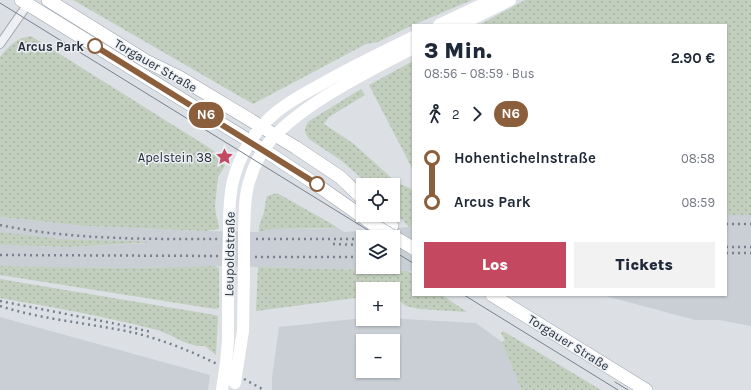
<!DOCTYPE html>
<html lang="de">
<meta charset="utf-8">
<style>
body{margin:0;font-family:Karla,sans-serif;background:#f2f2f3;color:#1f2937;height:100vh;display:flex;flex-direction:column;font-size:15px;white-space:nowrap}
*{box-sizing:border-box;margin:0}
p{font-size:13px;color:#747a83}
.icon{flex:none;width:22px;height:22px;fill:none;stroke:currentColor;stroke-width:2;stroke-linecap:round;stroke-linejoin:round}
.map{position:relative;flex:1;overflow:hidden}
.side{position:absolute;left:412px;top:24px;width:315px;height:272px;display:flex;flex-direction:column;background:#fff;border-radius:0px;box-shadow:0 1px 3px #0004}
.side>*{flex:none}
.badge{padding:0 8px;border-radius:13px;font-size:14px;line-height:26px}
.controls{position:absolute;left:356px;top:178px;display:grid;gap:8px}
.controls a{display:grid;place-items:center;width:44px;height:44px;border-radius:0px;background:#fff;box-shadow:0 1px 3px #0004;font-size:20px}
.map>.badge{position:absolute;translate:-50% -50%;box-shadow:0 0 0 2px #fff}
.legs{display:flex;align-items:center;gap:6px;height:44px;padding:0 12px;font-size:13px}
.legs p{margin-inline-start:auto}
.headline{display:flex;align-items:center;justify-content:space-between;height:68px;padding:0 12px}
h1{font-size:22px;font-weight:800;line-height:30px}
.primary-button{display:flex;gap:8px;margin-top:auto;padding:8px 12px}
.primary-button a{flex:1;height:46px;border-radius:0px;background:#c34860;color:#fff;font-size:16px;font-weight:800;line-height:46px;text-align:center}
.primary-button a+a{background:#f2f2f3;color:#1f2937}
ul{padding:0 12px;list-style:none}
li{display:flex;align-items:center;gap:14px;height:44px;font-size:15px}
li i{display:grid;place-items:center;width:6px;height:100%;margin:0 5px;background:currentColor}
li i::after{content:'';width:10px;height:10px;margin:-5px;border:3px solid;border-radius:50%;background:#fff}
li p{margin-inline-start:auto}
li:first-child i{background:linear-gradient(#0000 50%,currentColor 0)}
li:last-child i{background:linear-gradient(currentColor 50%,#0000 0)}
.map>svg:first-child{display:block}
.built{fill:#cacfd6;fill-rule:evenodd}
.grass{fill:url(#grass-dots)}
.lines{fill:none;stroke-linecap:round;stroke-linejoin:round}
.minor-casing{stroke:#a2a7ae;stroke-width:10}
.primary-casing{stroke:#9ca5b0;stroke-width:14}
.minor{stroke:#eef0f4;stroke-width:8}
.secondary{stroke:#fff;stroke-width:12}
.primary{stroke:#fff;stroke-width:13}
.tram{stroke:#77808d;stroke-width:1}
.rail{stroke:#77808d;stroke-width:2.5;stroke-dasharray:2 4;stroke-linecap:butt}
.primary-bridge-casing{stroke:#9ca5b0;stroke-width:14;stroke-linecap:butt}
.secondary-bridge{stroke:#fff;stroke-width:12}
.primary-bridge{stroke:#fff;stroke-width:13}
.line-1-casing{stroke:#fff;stroke-width:9}
.line-1{stroke:#8b5e3c;stroke-width:6}
.stop-1-dot{fill:#fff;stroke:#8b5e3c;stroke-width:2}
.labels{text-anchor:middle;stroke-width:3;stroke-linejoin:round;paint-order:stroke}
.stop-label{font-size:13px;font-weight:bold;fill:#272f3a;stroke:#ebeff3;text-anchor:end}
.street-label{font-size:13px;fill:#272f3a;stroke:#ebeff3}
.poi-label{font-size:13px;fill:#272f3a;stroke:#ebeff3;text-anchor:end}
</style>
<div class="map">
<svg width="751" height="390" viewBox="0 0 751 390">
<defs>
<pattern id="grass-dots" width="8" height="8" patternUnits="userSpaceOnUse"><rect width="8" height="8" fill="#c2cebe"/><path d="M2 2h.1M6 6h.1" fill="none" stroke="#a7b1a4" stroke-width="1.8" stroke-linecap="round"/></pattern>
</defs>
<rect width="100%" height="100%" fill="#dce0e5"/>
<g class="built">
<path d="M726,209H751V326L719,320H695L602,295H726Z"/>
<path d="M0,217L85,226L206,231L259,232L273,229H314L338,228L344,232L409,227L413,220V271L215,266L131,268L0,266V245L70,247L149,243L61,239L2,233L0,232ZM363,237H393V267H363Z"/>
<path d="M393,316L404,319L476,323L502,342L521,390H272V377L279,327L363,318L393,319ZM363,341H393V371H363Z"/>
<path d="M0,317L210,375L208,390H0Z"/>
</g>
<g class="grass">
<path d="M73,0H472L413,25L378,42L366,44L253,104Z"/>
<path d="M525,0H751V215H726V25H479Z"/>
<path d="M31,36L208,147C215,152 223,156 225,166L218,177L215,206L216,215L218,221L219,229L206,231L85,226L0,217V57C10,45 15,39 31,36Z"/>
<path d="M413,61V170L369,85Z"/>
<path d="M361,89L365,95L329,117L324,124L354,144L397,183L410,188L413,192V220L409,227L393,210V185H369L342,161L309,139C304,133 304,127 309,121Z"/>
<path d="M277,193L330,223L338,228L273,229L259,232C258,224 262,220 264,212C265,206 265,202 267,196Z"/>
<path d="M0,232L61,239L157,242L70,247L0,245Z"/>
<path d="M0,266L131,268L215,266L219,268V308L215,309L0,275Z"/>
<path d="M258,267L408,271L413,274V295H442L467,312L419,309L406,306L393,295V289H363V297L256,311Z"/>
<path d="M0,279L215,315L218,316L216,355L205,346C184,347 172,333 153,329C103,316 51,307 0,298Z"/>
<path d="M503,331L601,390H521L502,342L505,340L501,333Z"/>
</g>
<g class="lines">
<defs>
<path id="minor" d="M0,44L30,1"/>
<g id="primary">
<path d="M21,0L264,150L317,185L377,227"/>
<path d="M48,0L146,61L179,77L295,147L340,177L363,199"/>
<path d="M381,215L392,226"/>
<path d="M492,295L646,390"/>
</g>
</defs>
<use href="#minor" class="minor-casing"/>
<use href="#primary" class="primary-casing"/>
<use href="#minor" class="minor"/>
<g class="secondary">
<path d="M439,25L492,0"/>
<path d="M460,25L510,0"/>
<path d="M229,230C229,214 229,197 233,181C239,156 254,131 274,114C287,103 303,94 318,86C349,68 381,53 413,37"/>
<path d="M244,230C245,213 244,195 250,179C254,165 261,152 270,141C303,103 368,72 413,48"/>
<path d="M226,363L228,341V268"/>
<path d="M237,369L243,331L244,268"/>
<path d="M222,390L224,377"/>
</g>
<use href="#primary" class="primary"/>
<g class="tram">
<path d="M0,3L379,237"/>
<path d="M393,251L413,263"/>
<path d="M464,295L618,390"/>
<path d="M615,382L628,390"/>
</g>
<g class="rail">
<path d="M726,224H751"/>
<path d="M0,225C72,240 147,239 220,239"/>
<path d="M256,239H361"/>
<path d="M333,244L363,245"/>
<path d="M726,247H751"/>
<path d="M726,253H751"/>
<path d="M0,255L220,256"/>
<path d="M255,257H363"/>
<path d="M0,301L117,324L151,332"/>
<path d="M0,306C43,320 90,323 135,333C163,340 191,351 217,364"/>
<path d="M244,379L264,390"/>
</g>
<defs>
<path id="primary-bridge" d="M377,227L413,248"/>
</defs>
<use href="#primary-bridge" class="primary-bridge-casing"/>
<g class="secondary-bridge">
<path d="M228,268L229,230"/>
<path d="M244,268V230"/>
<path d="M224,377L226,363"/>
<path d="M235,383L237,369"/>
</g>
<use href="#primary-bridge" class="primary-bridge"/>
</g>
<g class="lines">
<defs>
<path id="line-1" d="M95,46L317,184"/>
</defs>
<use href="#line-1" class="line-1-casing"/>
<use href="#line-1" class="line-1"/>
</g>
<defs>
<symbol id="sight-bare" viewBox="-9 -9 18 18"><path d="M0-6L1.8-2.2L6-1.7L2.9 1.2L3.7 5.4L0 3.3L-3.7 5.4L-2.9 1.2L-6-1.7L-1.8-2.2Z" fill="#c34860" stroke="#ebeff3" stroke-width="2.5" paint-order="stroke"/></symbol>
</defs>
<g fill-rule="evenodd">
<use href="#sight-bare" x="212" y="144" width="25" height="25"/>
</g>
<g class="stop-1-dot">
<circle cx="95" cy="46" r="7"/>
<circle cx="317" cy="184" r="7"/>
</g>
<g class="labels">
<g class="stop-label">
<text x="84" y="51">Arcus Park</text>
</g>
<g class="street-label">
<text transform="translate(156 65) rotate(30)" y="5">Torgauer Straße</text>
<text transform="translate(229 254) rotate(-89)" y="5">Leupoldstraße</text>
<text transform="translate(569 342) rotate(32)" y="5">Torgauer Straße</text>
</g>
<g class="poi-label">
<text x="212" y="162">Apelstein 38</text>
</g>
</g>
</svg>
<div class="controls">
<a><svg class="icon" aria-label="locate" viewBox="0 0 24 24"><circle cx="12" cy="12" r="6"/><path d="M12 2v4M12 18v4M2 12h4M18 12h4"/></svg></a>
<a><svg class="icon" aria-label="layers" viewBox="0 0 24 24"><path d="M12 4l9 5-9 5-9-5zM3 14l9 5 9-5"/></svg></a>
<a>+</a>
<a>−</a>
</div>
<b class="badge" style="left:206px;top:115px;background:#8b5e3c;color:#fff">N6</b>
<section class="side">
<div class="headline"><div><h1>3 Min.</h1><p>08:56 – 08:59 · Bus</p></div><b>2.90 €</b></div>
<div class="legs"><svg class="icon" aria-label="walk" viewBox="0 0 24 24"><circle cx="13" cy="4" r="2"/><path d="M13 8l-2 6 4 7M11 14l-3 7M7 12l3-4h3l4 4"/></svg>2<svg class="icon" aria-label="forward" viewBox="0 0 24 24"><path d="M9 5l7 7-7 7"/></svg><b class="badge" style="background:#8b5e3c;color:#fff">N6</b></div>
<ul>
<li><i style="color:#8b5e3c"></i><b>Hohentichelnstraße</b><p>08:58</p></li>
<li><i style="color:#8b5e3c"></i><b>Arcus Park</b><p>08:59</p></li>
</ul>
<div class="primary-button"><a>Los</a><a>Tickets</a></div>
</section>
</div>
